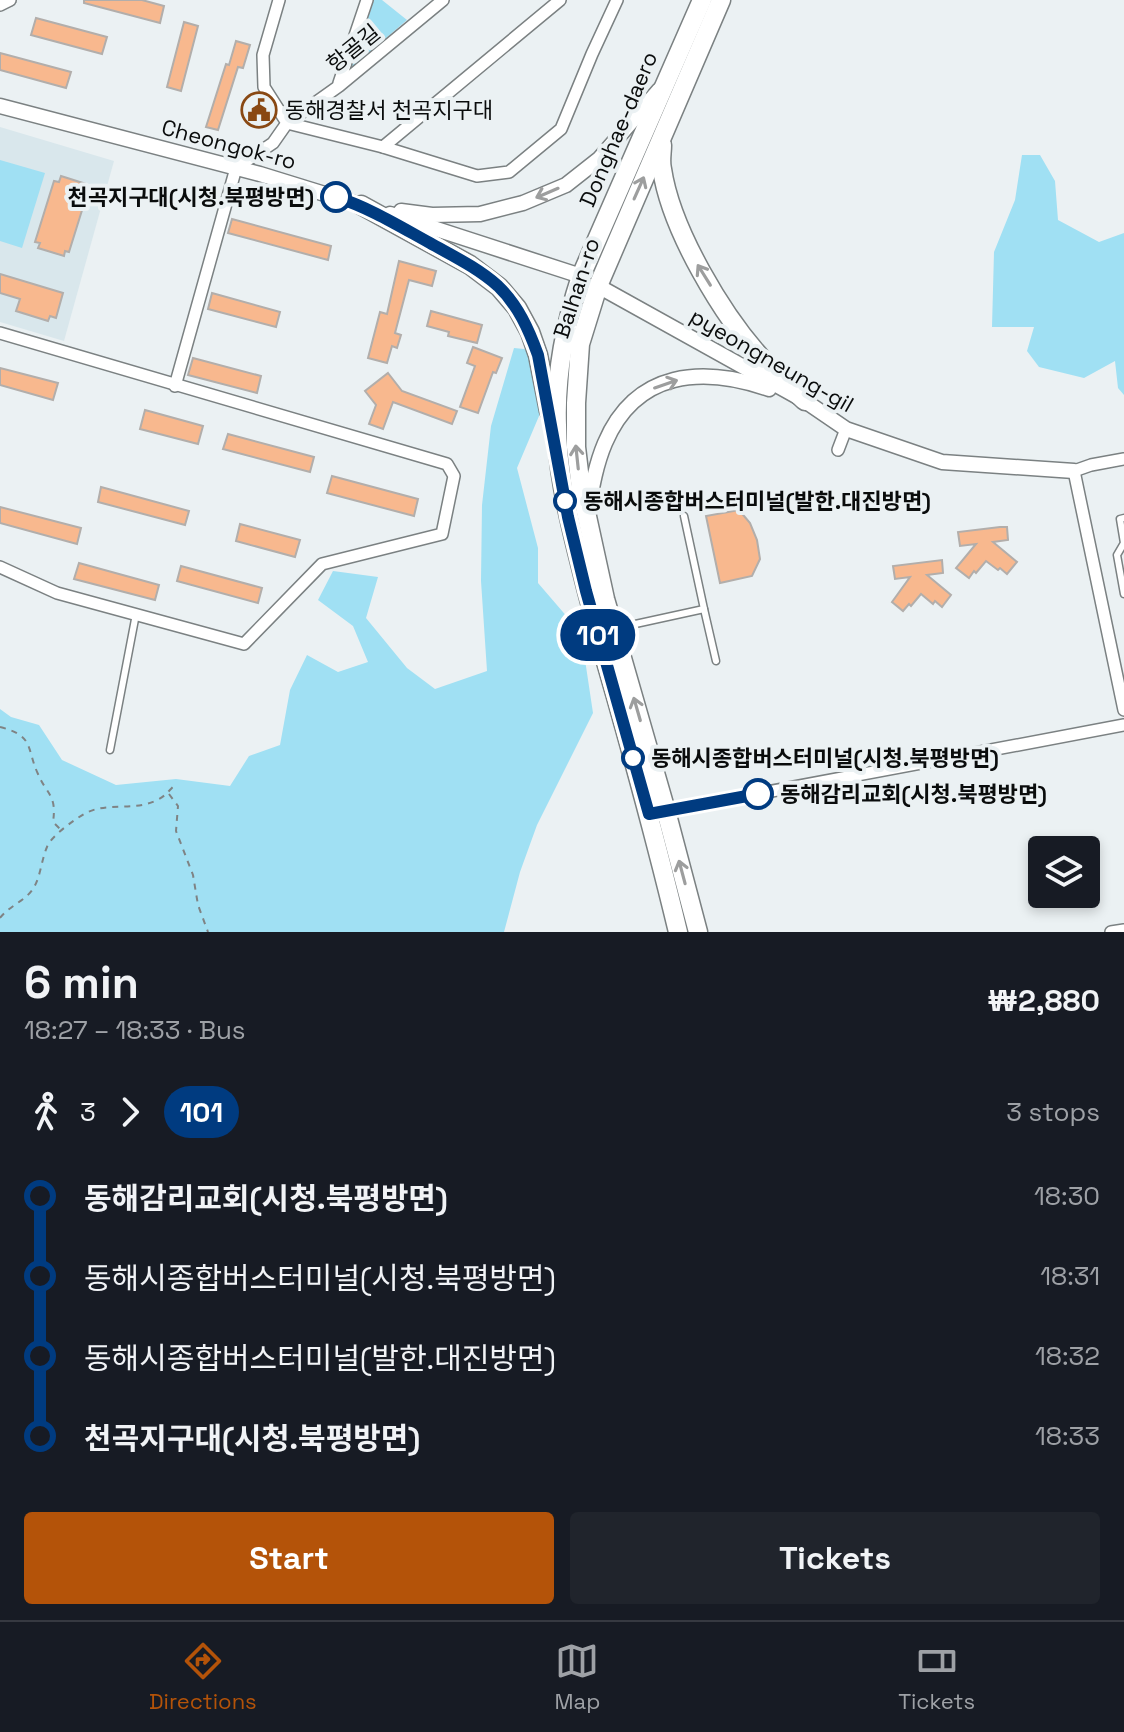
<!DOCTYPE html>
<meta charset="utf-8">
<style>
body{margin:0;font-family:"Space Grotesk","Noto Sans KR",sans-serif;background:#20242c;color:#f1f3f6;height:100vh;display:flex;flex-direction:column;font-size:30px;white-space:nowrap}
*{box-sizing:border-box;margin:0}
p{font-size:26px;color:#9ea1a6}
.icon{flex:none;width:44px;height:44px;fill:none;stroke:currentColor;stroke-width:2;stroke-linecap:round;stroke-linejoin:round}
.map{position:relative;height:932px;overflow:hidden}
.details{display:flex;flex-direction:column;background:#171b24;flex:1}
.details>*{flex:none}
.badge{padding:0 16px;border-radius:26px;font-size:28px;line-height:52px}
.fabs{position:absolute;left:1028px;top:836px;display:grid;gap:16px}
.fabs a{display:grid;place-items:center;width:72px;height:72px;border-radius:8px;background:#171b24;box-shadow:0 4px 12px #0003;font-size:40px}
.map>.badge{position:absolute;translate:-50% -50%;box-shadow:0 0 0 4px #fff}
.legs{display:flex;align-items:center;gap:12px;height:88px;padding:0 24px;font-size:26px}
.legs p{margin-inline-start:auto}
.headline{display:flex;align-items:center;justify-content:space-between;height:136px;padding:0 24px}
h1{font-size:44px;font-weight:600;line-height:60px}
.primary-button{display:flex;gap:16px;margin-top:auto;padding:16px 24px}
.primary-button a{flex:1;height:92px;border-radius:8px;background:#b45309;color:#fff;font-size:32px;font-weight:600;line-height:92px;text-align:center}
.primary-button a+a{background:#20242c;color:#f1f3f6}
ul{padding:0 24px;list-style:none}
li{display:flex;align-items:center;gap:28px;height:80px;font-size:30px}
li i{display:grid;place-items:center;width:12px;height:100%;margin:0 10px;background:currentColor}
li i::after{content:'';width:20px;height:20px;margin:-10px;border:6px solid;border-radius:50%;background:#171b24}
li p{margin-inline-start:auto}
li:first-child i{background:linear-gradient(#0000 50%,currentColor 0)}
li:last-child i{background:linear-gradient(currentColor 50%,#0000 0)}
.tab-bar{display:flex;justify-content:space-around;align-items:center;height:112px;border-top:2px solid #363941;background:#171b24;font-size:22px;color:#9ea1a6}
.tab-bar a{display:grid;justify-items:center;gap:4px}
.tab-bar .on{color:#b45309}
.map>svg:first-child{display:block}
.built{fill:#d9e7ec}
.green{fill:#a0e0f3}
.building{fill:#f8b88e;stroke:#b2aeab;stroke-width:2}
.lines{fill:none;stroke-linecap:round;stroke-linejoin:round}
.service-casing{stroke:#7b8182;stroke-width:9}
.minor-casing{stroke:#7b8182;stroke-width:14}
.tertiary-casing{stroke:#7b8182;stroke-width:17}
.primary-casing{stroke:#7b8182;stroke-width:21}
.path{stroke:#7f8384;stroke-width:2;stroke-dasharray:6 6;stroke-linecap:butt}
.service{stroke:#fff;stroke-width:6}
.minor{stroke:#fff;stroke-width:11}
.tertiary{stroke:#fff;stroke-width:14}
.primary{stroke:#fff;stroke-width:18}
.oneway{stroke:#9d9e9e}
.line-1-casing{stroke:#fff;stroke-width:18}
.line-1{stroke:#003b80;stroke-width:12}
.stop-1-dot{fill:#fff;stroke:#003b80;stroke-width:4}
.labels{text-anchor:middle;stroke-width:8;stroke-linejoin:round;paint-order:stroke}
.street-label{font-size:22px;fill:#0a0c0c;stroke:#ebf1f3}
.poi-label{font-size:22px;fill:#0a0c0c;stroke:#ebf1f3;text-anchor:start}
.stop-label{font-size:22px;font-weight:bold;fill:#0a0c0c;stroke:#ebf1f3;text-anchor:start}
</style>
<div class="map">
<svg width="1124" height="932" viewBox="0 0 1124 932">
<rect width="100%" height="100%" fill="#ebf1f3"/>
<path class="built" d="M0,127L114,161L64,341L0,322Z"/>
<g class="green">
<path d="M374,0H382L407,20L351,68Z"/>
<path d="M1022,155H1040L1055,181L1058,220L1099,242L1124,233V395L1118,388L1115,361L1084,378L1039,367L1027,351L1034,327H992L994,252L1015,200Z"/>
<path d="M0,160L45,173L22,248L0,241Z"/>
<path d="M514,348L544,351L542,409L517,468L538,548V583L581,633L593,713L537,825L520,872L504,932H0V709L11,717L39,725L62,760L116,785L176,779L230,786L249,756L280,745L290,690L307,655L338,672L368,662L353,626L318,600L333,571L378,577L366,618L407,668L435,689L487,671L481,581L482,505L491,426Z"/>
</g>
<g class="building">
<path d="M84,0H142L164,6L160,23L84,3Z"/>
<path d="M36,18L107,37L102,54L31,35Z"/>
<path d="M184,22L198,26L181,91L167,87Z"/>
<path d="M236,41L250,45L243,68L238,67L218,130L206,127L226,64L229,65Z"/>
<path d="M0,53L71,72L66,88L0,70Z"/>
<path d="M61,176L86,184L84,190L88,191L69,252L65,251L64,256L38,248L40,243L35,242L54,181L59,182Z"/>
<path d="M232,219L331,246L328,260L228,233Z"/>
<path d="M399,261L436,271L432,286L409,280L395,333L401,335L397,348L392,346L387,363L368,358L380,312L387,314Z"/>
<path d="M0,274L63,293L56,318L50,316L48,321L16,311L20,299L0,293Z"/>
<path d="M212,293L280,312L276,327L208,309Z"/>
<path d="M431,311L482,325L477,343L448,336L449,332L427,326Z"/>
<path d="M473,347L502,358L496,373L493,372L478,413L460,407L475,366L467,363Z"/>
<path d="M193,358L261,376L257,393L188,375Z"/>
<path d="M0,368L58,383L53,400L0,385Z"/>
<path d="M388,373L402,391L457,411L452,424L393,402L383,429L369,424L376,405L365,391Z"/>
<path d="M145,410L203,426L198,444L140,429Z"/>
<path d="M228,434L314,457L310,472L223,449Z"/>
<path d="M332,476L418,499L414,516L327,493Z"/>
<path d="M101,487L189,511L185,525L98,502Z"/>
<path d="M0,507L81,528L77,544L0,523Z"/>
<path d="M739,510L750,523L757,540L760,559L752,576L720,583L706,516Z"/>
<path d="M240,524L300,540L295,557L236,541Z"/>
<path d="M1000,527H1007L1008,540L993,542L1017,562L1007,574L1000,568L998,570L986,561L976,573L974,571L969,578L956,568L976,544L960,546L958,532Z"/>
<path d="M942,560L943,573L927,575L951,595L942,607L935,601L933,604L921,594L911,606L909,604L903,611L892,602L910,577L895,579L893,566Z"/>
<path d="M79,563L159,585L155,600L74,579Z"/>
<path d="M181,566L262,588L258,603L177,581Z"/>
</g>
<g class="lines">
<defs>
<g id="service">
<path d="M1124,518L1120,519L1124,543L1117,555L1124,594"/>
<path d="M704,609L716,661"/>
<path d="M617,628L704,609L684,516"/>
<path d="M110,750L136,614"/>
</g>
<g id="minor">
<path d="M0,5L10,0"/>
<path d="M339,83L367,0"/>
<path d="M287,123L383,147L477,176L509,172L561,129L592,54L617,0"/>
<path d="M287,123L339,86L443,0"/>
<path d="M383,147L560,0"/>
<path d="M0,333L447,464L454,476L442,534L322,564L244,644L57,593L0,567"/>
<path d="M175,386L236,168L273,143L287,123L264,87L263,55L279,0"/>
<path d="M838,450L846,429"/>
<path d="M1124,459L1091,465L1074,471L1124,710"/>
<path d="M666,811L1124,725"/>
<path d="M1111,932L1124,930"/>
</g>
<g id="tertiary">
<path d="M0,106L260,174L370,208"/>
<path d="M401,211L432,215L480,214L523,203L566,185L599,159L659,90"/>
<path d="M390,214L581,276"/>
<path d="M598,286L805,401L846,429L942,462L1074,471"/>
<path d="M588,510C592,487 596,464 605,443C636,370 703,366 769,389"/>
</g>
<g id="primary">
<path d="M662,145C662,153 660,161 662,169C671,230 723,317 765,362C777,376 791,388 805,401"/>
<path d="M361,205L470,265L499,287L517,308L530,332L538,355L549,411"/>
<path d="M678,932C659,853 638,775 616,697C602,649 589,600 577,551C567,510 557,468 557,425C555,374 565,325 581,276L702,0"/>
<path d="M698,932L666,811L605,599L581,489L576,447V403L580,344L598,286L721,0"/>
</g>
</defs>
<use href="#service" class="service-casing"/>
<use href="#minor" class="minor-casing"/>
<use href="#tertiary" class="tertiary-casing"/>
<use href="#primary" class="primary-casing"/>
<g class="path">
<path d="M0,727C35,736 26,748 38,774C47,795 57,795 53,822L61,830"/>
<path d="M169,794L178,806L176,831L193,875L198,905L208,932"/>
<path d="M0,918C9,906 25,901 33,889C41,876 41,861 47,847C51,836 74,820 84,814C107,801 134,812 157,800C166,796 169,790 176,784"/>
</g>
<use href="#service" class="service"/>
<use href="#minor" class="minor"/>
<use href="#tertiary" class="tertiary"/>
<use href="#primary" class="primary"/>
</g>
<defs><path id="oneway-shaft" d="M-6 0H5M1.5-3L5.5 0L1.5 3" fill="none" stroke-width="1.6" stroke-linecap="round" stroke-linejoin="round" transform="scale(2)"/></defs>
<g class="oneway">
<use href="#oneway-shaft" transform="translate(639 188) rotate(-66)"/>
<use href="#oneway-shaft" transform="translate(547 193) rotate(157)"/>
<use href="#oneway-shaft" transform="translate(704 275) rotate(-122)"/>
<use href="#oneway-shaft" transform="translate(666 384) rotate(-19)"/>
<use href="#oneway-shaft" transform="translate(577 457) rotate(-96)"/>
<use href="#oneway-shaft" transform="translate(637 709) rotate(-106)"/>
<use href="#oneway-shaft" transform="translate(682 872) rotate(-105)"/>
</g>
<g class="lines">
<defs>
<path id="line-1" d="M336,197C370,208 399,226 430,243C453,256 478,268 498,286C518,305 529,330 538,355L568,517L586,591L649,814L758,794"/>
</defs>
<use href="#line-1" class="line-1-casing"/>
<use href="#line-1" class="line-1"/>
</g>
<defs>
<symbol id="civic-ring" viewBox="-11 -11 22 22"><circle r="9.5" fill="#ebf1f3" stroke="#894813" stroke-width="1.5"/><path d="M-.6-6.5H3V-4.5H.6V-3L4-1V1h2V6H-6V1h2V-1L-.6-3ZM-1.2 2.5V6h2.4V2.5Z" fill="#894813"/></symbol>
</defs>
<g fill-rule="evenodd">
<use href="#civic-ring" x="239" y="90" width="40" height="40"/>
</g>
<g class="stop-1-dot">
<circle cx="336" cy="197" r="14"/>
<circle cx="565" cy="501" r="10"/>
<circle cx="633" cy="758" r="10"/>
<circle cx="758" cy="794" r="14"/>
</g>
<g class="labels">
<g class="street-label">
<text transform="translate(353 48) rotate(-39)" y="8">항골길</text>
<text transform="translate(618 129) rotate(-67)" y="8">Donghae-daero</text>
<text transform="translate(229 144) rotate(15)" y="8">Cheongok-ro</text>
<text transform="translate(576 288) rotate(-72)" y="8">Balhan-ro</text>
<text transform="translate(772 360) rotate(30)" y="8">pyeongneung-gil</text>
</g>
<g class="poi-label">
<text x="285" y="118">동해경찰서 천곡지구대</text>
</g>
<g class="stop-label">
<text x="314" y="205" text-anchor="end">천곡지구대(시청.북평방면)</text>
<text x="583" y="509">동해시종합버스터미널(발한.대진방면)</text>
<text x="651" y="766">동해시종합버스터미널(시청.북평방면)</text>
<text x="780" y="802">동해감리교회(시청.북평방면)</text>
</g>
</g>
</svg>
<div class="fabs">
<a><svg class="icon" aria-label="layers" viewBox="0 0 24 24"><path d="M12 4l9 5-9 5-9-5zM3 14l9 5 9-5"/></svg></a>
</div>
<b class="badge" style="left:598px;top:635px;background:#003b80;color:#fff">101</b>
</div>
<section class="details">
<div class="headline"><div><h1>6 min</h1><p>18:27 – 18:33 · Bus</p></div><b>₩2,880</b></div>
<div class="legs"><svg class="icon" aria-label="walk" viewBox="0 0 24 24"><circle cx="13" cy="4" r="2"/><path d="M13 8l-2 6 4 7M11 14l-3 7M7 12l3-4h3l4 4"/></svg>3<svg class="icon" aria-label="forward" viewBox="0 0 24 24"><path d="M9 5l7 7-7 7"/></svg><b class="badge" style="background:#003b80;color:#fff">101</b><p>3 stops</p></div>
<ul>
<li><i style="color:#003b80"></i><b>동해감리교회(시청.북평방면)</b><p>18:30</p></li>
<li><i style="color:#003b80"></i><span>동해시종합버스터미널(시청.북평방면)</span><p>18:31</p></li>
<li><i style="color:#003b80"></i><span>동해시종합버스터미널(발한.대진방면)</span><p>18:32</p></li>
<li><i style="color:#003b80"></i><b>천곡지구대(시청.북평방면)</b><p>18:33</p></li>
</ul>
<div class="primary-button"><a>Start</a><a>Tickets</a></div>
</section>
<nav class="tab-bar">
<a class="on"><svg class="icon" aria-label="directions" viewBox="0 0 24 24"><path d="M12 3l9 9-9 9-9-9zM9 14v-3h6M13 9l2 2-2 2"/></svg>Directions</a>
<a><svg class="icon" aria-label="map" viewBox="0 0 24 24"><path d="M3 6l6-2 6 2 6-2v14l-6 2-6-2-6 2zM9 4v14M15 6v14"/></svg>Map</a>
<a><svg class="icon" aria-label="tickets" viewBox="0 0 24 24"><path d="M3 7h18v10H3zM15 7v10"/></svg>Tickets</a>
</nav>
